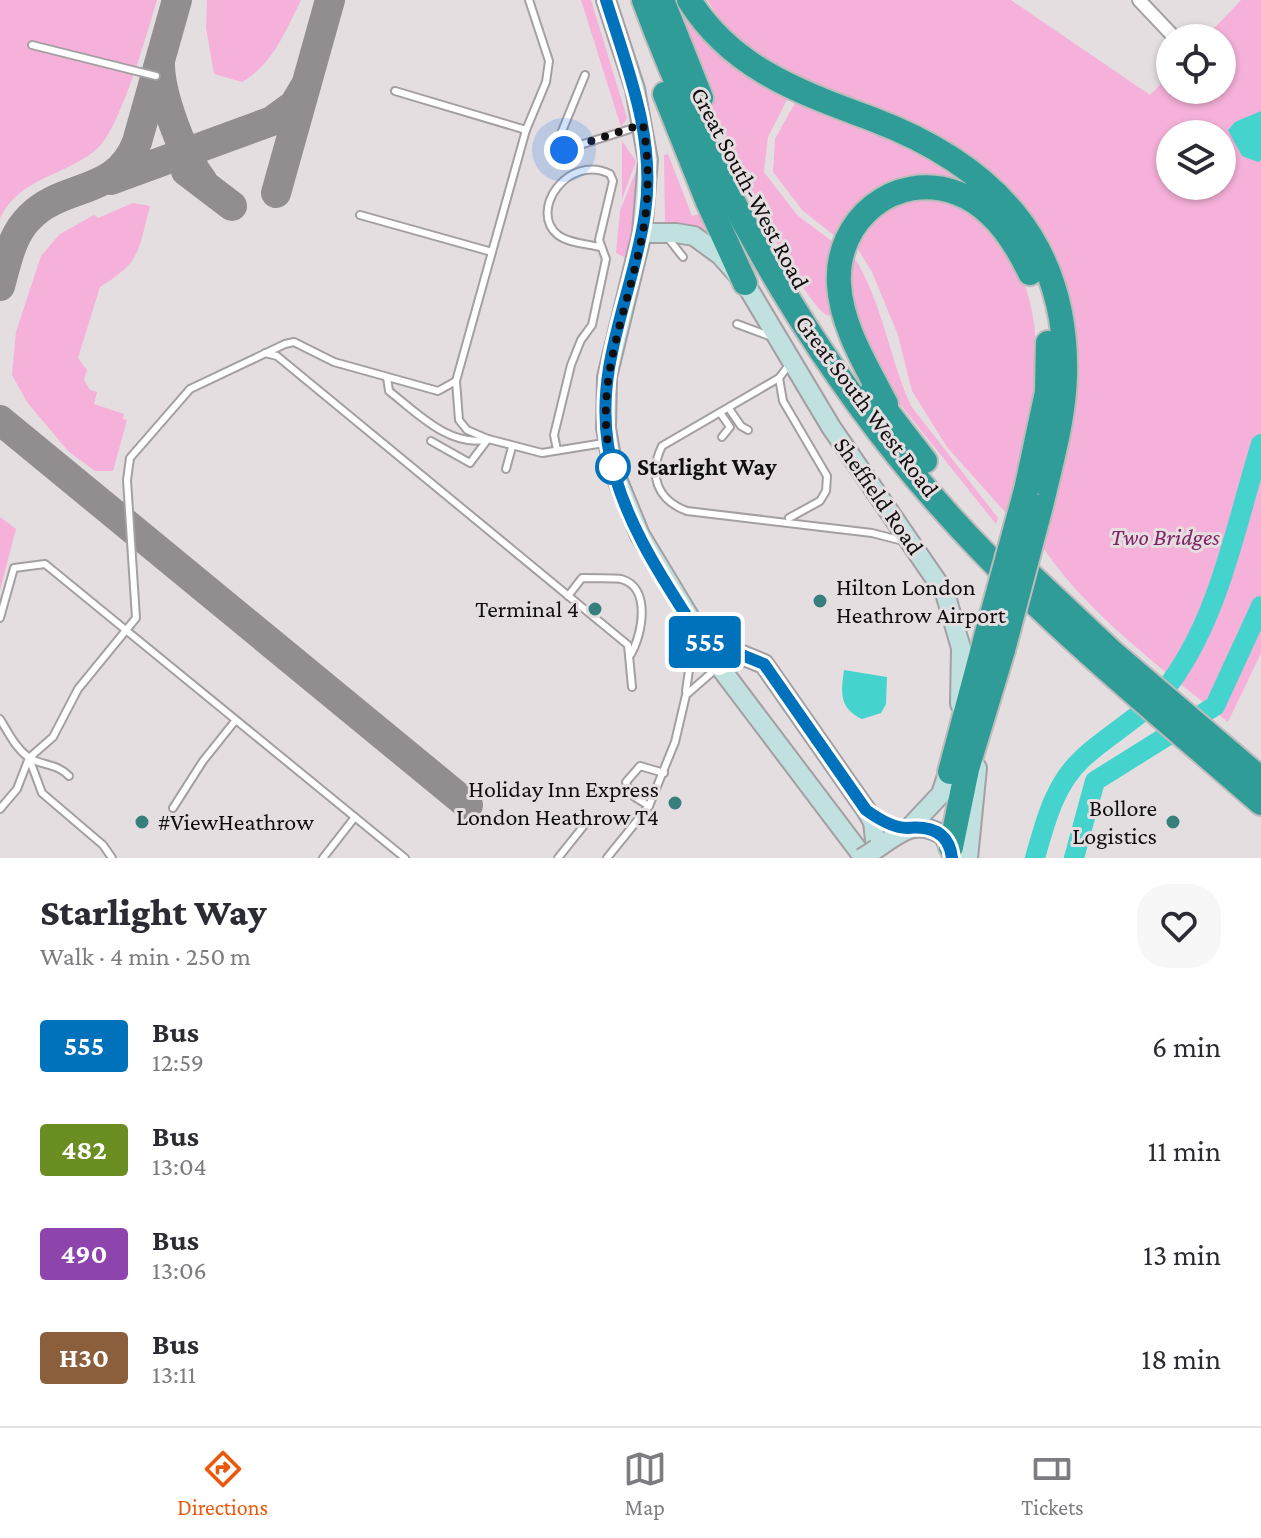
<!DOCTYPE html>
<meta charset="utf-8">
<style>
body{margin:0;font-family:"Crimson Pro",serif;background:#f7f7f7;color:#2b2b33;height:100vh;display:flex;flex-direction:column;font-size:30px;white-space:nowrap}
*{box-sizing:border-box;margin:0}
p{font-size:26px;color:#7c7c81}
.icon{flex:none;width:44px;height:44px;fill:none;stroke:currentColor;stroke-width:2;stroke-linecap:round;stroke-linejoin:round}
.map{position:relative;height:858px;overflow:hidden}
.side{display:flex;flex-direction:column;background:#fff;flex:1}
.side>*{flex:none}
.badge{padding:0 16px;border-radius:6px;font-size:28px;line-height:52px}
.buttons{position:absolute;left:1156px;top:24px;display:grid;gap:16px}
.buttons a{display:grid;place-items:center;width:80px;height:80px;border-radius:50%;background:#fff;box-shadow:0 2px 6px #0004;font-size:40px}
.you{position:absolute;width:40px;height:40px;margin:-20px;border:6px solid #fff;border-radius:50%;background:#1a73e8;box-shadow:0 0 0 12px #1a73e833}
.map>.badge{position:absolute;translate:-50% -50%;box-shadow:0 0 0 4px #fff}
.round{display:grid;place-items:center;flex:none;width:84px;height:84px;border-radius:32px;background:#f7f7f7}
.summary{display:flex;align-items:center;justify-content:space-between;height:136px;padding:0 40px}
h1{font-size:38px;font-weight:800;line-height:60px}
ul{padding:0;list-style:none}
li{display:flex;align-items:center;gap:24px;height:104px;padding:0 40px}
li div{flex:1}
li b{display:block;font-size:30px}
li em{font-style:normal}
li .badge{min-width:88px;font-weight:700;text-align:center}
.menu{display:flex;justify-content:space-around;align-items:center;height:112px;border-top:2px solid #e1e1e2;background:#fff;font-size:22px;color:#7c7c81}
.menu a{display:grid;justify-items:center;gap:4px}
.menu .on{color:#ea580c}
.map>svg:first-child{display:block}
.green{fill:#f5b1d9;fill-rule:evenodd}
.water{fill:#45d3cd}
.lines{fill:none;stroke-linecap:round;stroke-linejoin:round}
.river{stroke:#45d3cd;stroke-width:20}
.taxiway{stroke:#928d8f;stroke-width:30}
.lane-casing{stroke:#a49fa2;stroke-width:10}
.street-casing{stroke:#a49fa2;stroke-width:16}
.secondary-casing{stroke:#a49fa2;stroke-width:22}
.highway-casing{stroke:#bcbcbc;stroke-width:28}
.lane{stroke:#fff;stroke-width:6}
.street{stroke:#fff;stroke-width:12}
.secondary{stroke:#c1e1e0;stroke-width:18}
.highway{stroke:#309c97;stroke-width:24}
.secondary-bridge-casing{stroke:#a49fa2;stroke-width:22;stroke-linecap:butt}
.highway-bridge-casing{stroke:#bcbcbc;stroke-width:28;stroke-linecap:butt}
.secondary-bridge{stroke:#c1e1e0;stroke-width:18}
.highway-bridge{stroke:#309c97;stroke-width:24}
.line-casing{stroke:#fff;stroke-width:18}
.line{stroke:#0072bc;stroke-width:12}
.walk{stroke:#100e0f;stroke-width:8;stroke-dasharray:0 14.4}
.stop-dot{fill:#fff;stroke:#0072bc;stroke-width:4}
.poi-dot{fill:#377f7c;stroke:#e4dee1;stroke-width:3}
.labels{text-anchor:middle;stroke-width:6;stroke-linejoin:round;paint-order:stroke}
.street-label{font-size:24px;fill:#100e0f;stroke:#e4dee1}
.stop-label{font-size:24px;font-weight:bold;fill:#100e0f;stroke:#e4dee1;text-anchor:start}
.park-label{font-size:24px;font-style:italic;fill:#822264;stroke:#e4dee1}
.poi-label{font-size:24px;fill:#100e0f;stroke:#e4dee1;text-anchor:end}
</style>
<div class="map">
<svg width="1261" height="858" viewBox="0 0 1261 858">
<rect width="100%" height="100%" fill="#e4dee1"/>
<g class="green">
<path d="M0,0H157C147,33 121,126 98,148C67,176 18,177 0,219Z"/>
<path d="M207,0H301C285,32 273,64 242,82L214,74L206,28Z"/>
<path d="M581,0H591L627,118L621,127Z"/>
<path d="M670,0H678L788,98L768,137L764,172L797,215L837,245L832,312L829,316C802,309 709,111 696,76C686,51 679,25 670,0Z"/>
<path d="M707,0H1011L1150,95L1170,75V90H1222V38H1205L1241,0H1261V653L1228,722C1163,669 1080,609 1037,538L1068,353L1011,202L826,100L750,51L726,28ZM1170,134H1222V186H1170Z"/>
<path d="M796,101L895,139L948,165L997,211L933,183L835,236L803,211L773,172L775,139Z"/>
<path d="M622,141L636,161L622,199Z"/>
<path d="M668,154L692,216L699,214L710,244L665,227L664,155Z"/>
<path d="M636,171L637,205L626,258L616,253L620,211Z"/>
<path d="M938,196C951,203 970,209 981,219C1065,298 1036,417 1006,513L947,447L912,391L898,335L872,272L856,246L857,231L885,205Z"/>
<path d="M133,203L150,206C138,251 142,261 100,287L78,358L87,370L84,380L90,390L97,392L94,404L124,414L123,419L127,420L113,471H95L68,451L27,402L12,375L16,332L41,256L60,234L94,215L98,218Z"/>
<path d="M854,257C883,304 889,357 911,406L998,518L996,524L888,389L841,285Z"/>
<path d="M0,517L16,529L0,590Z"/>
</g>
<g class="water">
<path d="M1261,111V160L1258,162L1242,156L1228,130L1235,122Z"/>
<path d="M844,670L887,677L886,704L881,713L862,719C839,708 841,693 844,670Z"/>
</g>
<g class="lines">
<g class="river">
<path d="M1035,858C1045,823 1054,785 1082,759C1109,733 1147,715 1170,683C1220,615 1236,524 1261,444"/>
<path d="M1074,858L1095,781L1215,706L1261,606"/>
</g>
<g class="taxiway">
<path d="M160,66C161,97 183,156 202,180"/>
<path d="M186,171L232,206"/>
<path d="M111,180L272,121L294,105L306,85"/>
<path d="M276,193L330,0"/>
<path d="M0,286C7,262 11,236 29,218C63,182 116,197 137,142L177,0"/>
<path d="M0,420L468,805"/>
</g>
<defs>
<g id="lane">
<path d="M32,45L156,76"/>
<path d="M585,75L560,136L564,150L640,126"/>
<path d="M395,91L526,130"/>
<path d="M360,215L492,252"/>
<path d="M668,238L683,257"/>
<path d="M737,324L772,337"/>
<path d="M265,353L277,356L628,645L632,687"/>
<path d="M789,365L779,378L662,446C648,475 657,500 687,511L872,533L903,541"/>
<path d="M387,377L389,391C416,412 451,449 488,439"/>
<path d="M779,378L783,401L827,476L826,491L820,501L789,518"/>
<path d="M456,381L459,420L467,430L488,439L542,453L604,443"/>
<path d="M730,410L741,426L748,430"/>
<path d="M721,414L730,427L722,437"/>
<path d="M431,441L470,463L488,439"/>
<path d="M557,450L554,435L571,365L581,340L592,325L606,259L599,240L613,181L610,174C568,153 528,211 558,235C568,243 587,244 600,247"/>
<path d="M506,469L512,447"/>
<path d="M568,596L582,578C588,578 615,578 621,579C652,587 642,635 631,654"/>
<path d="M0,618L14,568L45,564L405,858"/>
<path d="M686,691L694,635"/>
<path d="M0,719C8,732 15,747 28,757C41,766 57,763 69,776"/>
<path d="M649,806L630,794L626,782L640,766L664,773"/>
<path d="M173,808L203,761L235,721"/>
<path d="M0,809L17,789L29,758"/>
<path d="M112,858L103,845L42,793L29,758L53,737L78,689L136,618L127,480L130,458L190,389L285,344L294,342L334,362L438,391L456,381L526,130L546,82L549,61L529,0"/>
<path d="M323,858L355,817"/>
<path d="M558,858L590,818"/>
<path d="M607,858L649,806L675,742L686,695L718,667"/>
</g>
<path id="street" d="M1139,0L1175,38"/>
<g id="secondary">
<path d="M606,0L635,89L648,160L642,233L607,377L606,428L613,469L640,535L719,666L864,858"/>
<path d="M642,233H676L694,236L720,255L745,283L831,427L945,593L961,648L960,704"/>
<path d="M719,666L742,655L764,664L866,810L873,822L876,849"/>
<path d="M912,825L941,794L952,761"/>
<path d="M876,849C900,833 916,817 944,836L952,855"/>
<path d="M968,858L977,768"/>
</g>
<g id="highway">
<path d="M644,0C720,205 833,399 987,556C1073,644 1168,722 1261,803"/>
<path d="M662,0L701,98"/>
<path d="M689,0C732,69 800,92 872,119C991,164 1068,241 1065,375C1064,419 1051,463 1041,506"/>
<path d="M665,94L708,202L745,283"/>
<path d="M872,392L925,461"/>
<path d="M886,404C867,367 841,326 839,284C835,220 895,170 957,193C992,206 1015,241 1030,273"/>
<path d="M1026,490L1047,392L1048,343"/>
<path d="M1011,557L1113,653L1261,779"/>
<path d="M950,772L986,637"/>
<path d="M951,847L967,769L1003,650"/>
</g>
</defs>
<use href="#lane" class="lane-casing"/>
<use href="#street" class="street-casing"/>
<use href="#secondary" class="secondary-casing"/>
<use href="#highway" class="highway-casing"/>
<use href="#lane" class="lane"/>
<use href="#street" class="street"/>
<use href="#secondary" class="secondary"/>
<use href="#highway" class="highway"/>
<defs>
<path id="secondary-bridge" d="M862,858L876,849"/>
<g id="highway-bridge">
<path d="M986,637L1026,490"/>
<path d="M1003,650L1041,506"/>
</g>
</defs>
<use href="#secondary-bridge" class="secondary-bridge-casing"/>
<use href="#highway-bridge" class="highway-bridge-casing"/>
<use href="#secondary-bridge" class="secondary-bridge"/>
<use href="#highway-bridge" class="highway-bridge"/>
</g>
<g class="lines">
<defs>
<path id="line" d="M606,0C628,70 656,138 645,213C634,292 595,363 608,445C621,526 676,598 719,666L742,655L764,664L866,810C877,818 893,828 907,828C929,826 949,831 952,858"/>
</defs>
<use href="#line" class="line-casing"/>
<use href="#line" class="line"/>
<path class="walk" d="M564,150L643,124C648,153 649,182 646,211C635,301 588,380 613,467"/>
</g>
<circle class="stop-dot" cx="613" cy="467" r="16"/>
<g class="poi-dot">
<circle cx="820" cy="601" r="8"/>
<circle cx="595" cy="609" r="8"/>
<circle cx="675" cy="803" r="8"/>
<circle cx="142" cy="822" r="8"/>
<circle cx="1173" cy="822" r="8"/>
</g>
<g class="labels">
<g class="street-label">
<text transform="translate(750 188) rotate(62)" y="8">Great South-West Road</text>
<text transform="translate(867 406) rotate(53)" y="8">Great South West Road</text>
<text transform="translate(879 496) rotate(55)" y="8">Sheffield Road</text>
</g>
<g class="stop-label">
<text x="637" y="475">Starlight Way</text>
</g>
<g class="park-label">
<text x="1165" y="545">Two Bridges</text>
</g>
<g class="poi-label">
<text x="836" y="595" text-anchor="start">Hilton London<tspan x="836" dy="28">Heathrow Airport</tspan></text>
<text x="579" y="617">Terminal 4</text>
<text x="659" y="797">Holiday Inn Express<tspan x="659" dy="28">London Heathrow T4</tspan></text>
<text x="1157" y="816">Bollore<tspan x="1157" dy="28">Logistics</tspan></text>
<text x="158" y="830" text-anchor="start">#ViewHeathrow</text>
</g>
</g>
</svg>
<div class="buttons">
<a><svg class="icon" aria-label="locate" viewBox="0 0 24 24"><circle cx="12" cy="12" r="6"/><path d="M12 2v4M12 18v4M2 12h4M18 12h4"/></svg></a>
<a><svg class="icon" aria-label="layers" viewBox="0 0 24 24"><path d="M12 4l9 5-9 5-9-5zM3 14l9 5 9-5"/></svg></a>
</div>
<div class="you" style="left:564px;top:150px"></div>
<b class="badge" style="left:705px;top:642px;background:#0072bc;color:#fff">555</b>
</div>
<section class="side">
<div class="summary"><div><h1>Starlight Way</h1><p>Walk · 4 min · 250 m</p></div><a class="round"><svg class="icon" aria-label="heart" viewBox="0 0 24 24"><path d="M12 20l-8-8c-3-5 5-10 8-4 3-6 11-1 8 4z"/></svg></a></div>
<ul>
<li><span class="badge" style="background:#0072bc;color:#fff">555</span><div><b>Bus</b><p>12:59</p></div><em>6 min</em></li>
<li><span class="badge" style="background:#6b8e23;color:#fff">482</span><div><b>Bus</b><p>13:04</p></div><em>11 min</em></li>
<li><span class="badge" style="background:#8e44ad;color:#fff">490</span><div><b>Bus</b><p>13:06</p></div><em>13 min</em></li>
<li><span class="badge" style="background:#8b5e3c;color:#fff">H30</span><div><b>Bus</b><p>13:11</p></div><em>18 min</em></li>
</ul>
</section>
<nav class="menu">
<a class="on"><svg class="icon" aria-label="directions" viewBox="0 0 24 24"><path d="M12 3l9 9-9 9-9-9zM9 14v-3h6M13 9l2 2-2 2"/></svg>Directions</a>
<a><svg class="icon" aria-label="map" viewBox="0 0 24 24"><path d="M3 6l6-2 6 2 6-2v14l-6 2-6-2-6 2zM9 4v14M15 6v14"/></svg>Map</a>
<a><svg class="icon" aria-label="tickets" viewBox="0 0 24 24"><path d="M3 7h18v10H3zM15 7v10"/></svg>Tickets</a>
</nav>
